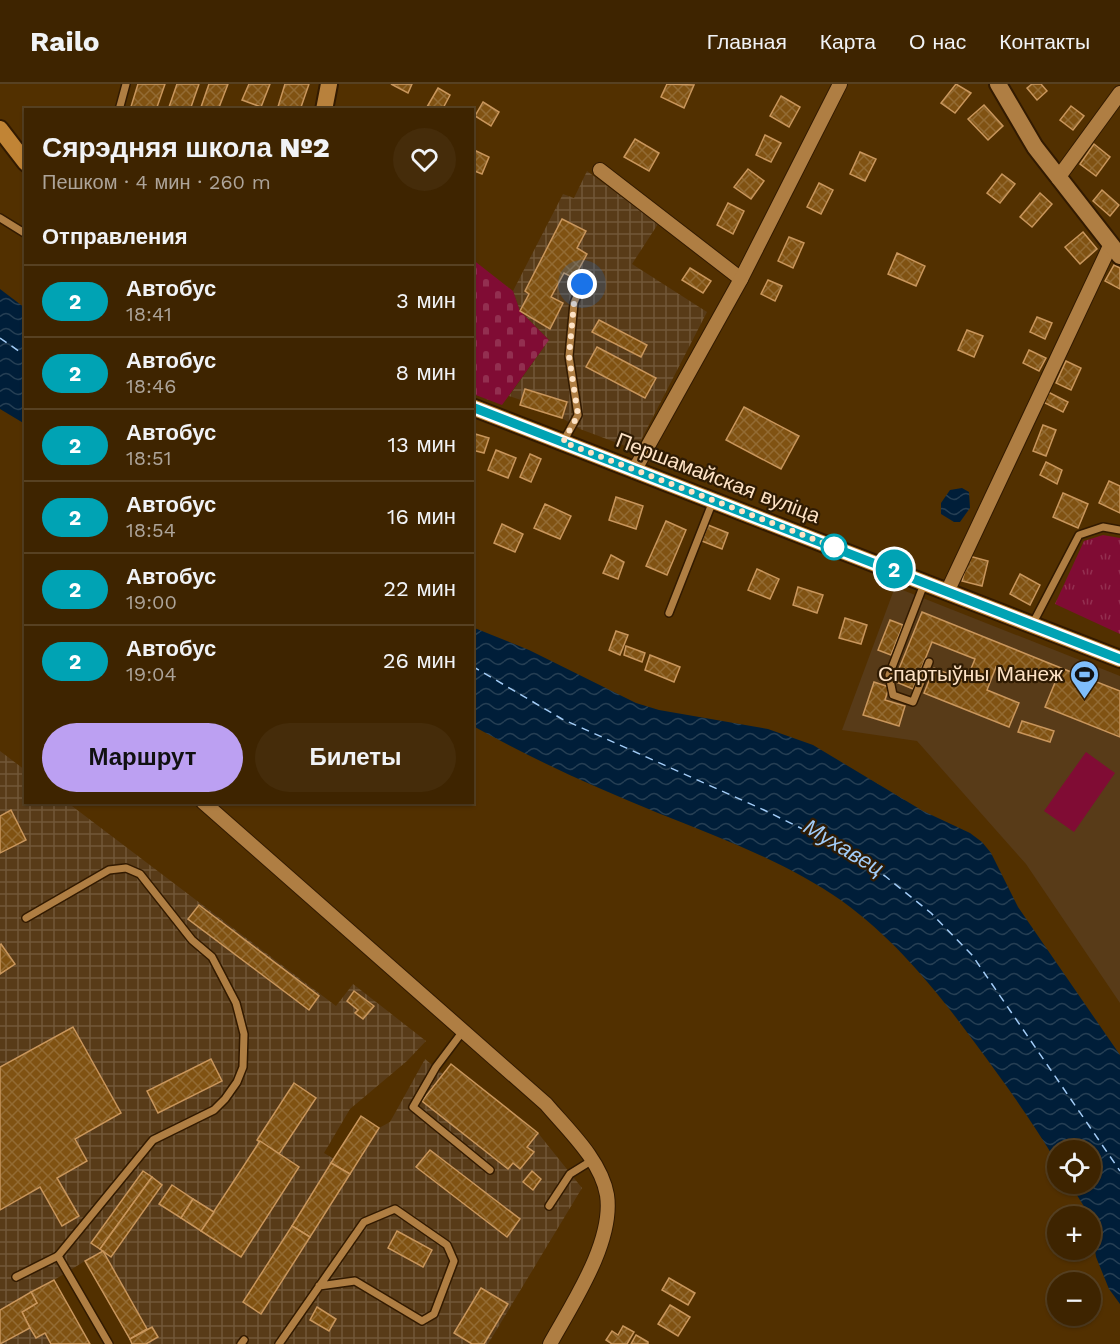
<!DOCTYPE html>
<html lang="ru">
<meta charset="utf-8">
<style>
body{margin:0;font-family:"Work Sans",sans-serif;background:#452c0a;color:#f1f3f6;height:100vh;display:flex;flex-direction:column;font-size:22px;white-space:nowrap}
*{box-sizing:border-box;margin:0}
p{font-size:20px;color:#ada499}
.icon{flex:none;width:33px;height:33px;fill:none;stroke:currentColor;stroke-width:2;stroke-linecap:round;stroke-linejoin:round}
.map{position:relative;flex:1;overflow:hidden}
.details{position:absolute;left:24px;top:24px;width:450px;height:696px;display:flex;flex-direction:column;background:#3e2400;border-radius:0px;box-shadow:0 2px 4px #0004,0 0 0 2px #574122}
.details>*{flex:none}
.badge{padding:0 12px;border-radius:20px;font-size:21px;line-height:39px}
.fabs{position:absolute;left:1047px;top:1056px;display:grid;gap:12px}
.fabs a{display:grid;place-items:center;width:54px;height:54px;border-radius:50%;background:#3e2400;box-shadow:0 2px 4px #0004,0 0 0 2px #574122;font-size:30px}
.you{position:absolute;width:30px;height:30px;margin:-15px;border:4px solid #fff;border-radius:50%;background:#1a73e8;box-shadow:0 0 0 9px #1a73e833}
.map>.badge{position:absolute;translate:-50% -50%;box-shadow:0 0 0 3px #fff}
h2{padding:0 18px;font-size:22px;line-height:54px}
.round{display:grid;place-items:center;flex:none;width:63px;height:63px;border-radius:32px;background:#452c0a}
.summary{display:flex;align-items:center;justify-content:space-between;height:102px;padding:0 18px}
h1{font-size:28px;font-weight:800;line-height:45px}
.cta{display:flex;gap:12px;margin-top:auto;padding:12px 18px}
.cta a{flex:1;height:69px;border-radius:36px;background:#bca0f2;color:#111;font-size:24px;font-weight:800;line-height:69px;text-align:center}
.cta a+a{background:#452c0a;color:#f1f3f6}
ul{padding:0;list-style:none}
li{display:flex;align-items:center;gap:18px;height:72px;padding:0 18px;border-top:2px solid #574122}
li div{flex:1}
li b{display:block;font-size:22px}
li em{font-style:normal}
li .badge{min-width:66px;font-weight:700;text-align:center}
header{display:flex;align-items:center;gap:36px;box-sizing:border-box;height:84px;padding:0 30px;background:#3e2400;border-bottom:2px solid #574122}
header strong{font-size:28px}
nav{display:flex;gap:33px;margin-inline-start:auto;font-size:21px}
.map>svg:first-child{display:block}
.built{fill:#583b18}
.industrial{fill:url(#industrial-grid)}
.grass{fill:url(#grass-tufts)}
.cemetery{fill:url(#cemetery-stones)}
.pitch{fill:#800c34}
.water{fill:url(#water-waves)}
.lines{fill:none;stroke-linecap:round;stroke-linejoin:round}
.ferry{stroke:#a2ccf7;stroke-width:1.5;stroke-dasharray:8 6;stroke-linecap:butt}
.building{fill:url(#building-cross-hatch);stroke:#c9965c;stroke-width:1.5}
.service-casing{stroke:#321a00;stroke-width:10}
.minor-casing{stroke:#321a00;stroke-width:16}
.tertiary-casing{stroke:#321a00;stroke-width:20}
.secondary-casing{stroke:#321a00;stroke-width:20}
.primary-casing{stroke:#321a00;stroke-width:20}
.service{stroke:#af7e43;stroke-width:7}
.minor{stroke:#af7e43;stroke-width:14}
.tertiary{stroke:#af7e43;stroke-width:16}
.secondary{stroke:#b8813c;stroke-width:16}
.primary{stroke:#c18435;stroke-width:16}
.line-casing{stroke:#fff;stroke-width:14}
.line{stroke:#00a3b4;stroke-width:9}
.walk{stroke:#fee3c6;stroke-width:6;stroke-dasharray:0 10.8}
.stop-dot{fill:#fff;stroke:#00a3b4;stroke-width:3}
.labels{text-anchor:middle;stroke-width:4.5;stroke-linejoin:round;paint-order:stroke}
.street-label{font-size:21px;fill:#fee3c6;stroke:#2f1b03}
.poi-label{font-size:21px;fill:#fee3c6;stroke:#2f1b03;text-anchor:end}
.water-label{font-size:22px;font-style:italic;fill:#a2ccf7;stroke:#2f1b03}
</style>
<header>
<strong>Railo</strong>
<nav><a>Главная</a><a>Карта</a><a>О нас</a><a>Контакты</a></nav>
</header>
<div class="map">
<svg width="1120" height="1260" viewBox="0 0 1120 1260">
<defs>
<pattern id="industrial-grid" width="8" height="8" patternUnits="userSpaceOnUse" patternTransform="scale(1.5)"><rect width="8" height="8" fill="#583b18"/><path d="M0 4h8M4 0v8" fill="none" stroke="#715738"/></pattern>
<pattern id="grass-tufts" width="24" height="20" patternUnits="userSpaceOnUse" patternTransform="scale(1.5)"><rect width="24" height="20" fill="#800c34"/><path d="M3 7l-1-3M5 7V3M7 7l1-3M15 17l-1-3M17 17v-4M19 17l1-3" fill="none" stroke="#932f50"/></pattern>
<pattern id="cemetery-stones" width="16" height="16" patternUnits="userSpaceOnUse" patternTransform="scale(1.5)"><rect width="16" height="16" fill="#800c34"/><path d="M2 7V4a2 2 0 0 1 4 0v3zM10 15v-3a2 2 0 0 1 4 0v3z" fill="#932f50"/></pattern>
<pattern id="water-waves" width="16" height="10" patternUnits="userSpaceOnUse" patternTransform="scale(1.5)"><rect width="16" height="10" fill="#001e39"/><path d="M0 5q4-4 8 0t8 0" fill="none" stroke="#263f54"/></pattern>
<pattern id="building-cross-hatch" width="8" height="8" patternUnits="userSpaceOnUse" patternTransform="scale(1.5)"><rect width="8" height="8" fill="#805212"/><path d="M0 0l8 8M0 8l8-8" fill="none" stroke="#936b33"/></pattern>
</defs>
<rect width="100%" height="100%" fill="#523000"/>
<path class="built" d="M895,503L1120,592V919L1026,780L917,657L842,646Z"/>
<g class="industrial">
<path d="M587,87L658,140L632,180L707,228L636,366L580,345L562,334L520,321L521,316L509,312L549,256L520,227L513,207L563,110L574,114Z"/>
<path d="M0,667L25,686L26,718L68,719L336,922L353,900L426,957L407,977L350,1025L324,1069L334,1075L361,1032L379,1044L390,1038L425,975L443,990L451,980L538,1049L582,1104L488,1260H132L85,1177L54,1196L90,1260H0Z"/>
</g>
<path class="grass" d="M1103,451L1120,454V550L1055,520L1084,457Z"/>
<path class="cemetery" d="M472,175L513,207L520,227L549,256L502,321L473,310Z"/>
<path class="pitch" d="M1086,668L1115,689L1074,748L1044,727Z"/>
<g class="water">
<path d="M0,205L25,224V340L0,325Z"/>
<path d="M962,404L969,408L970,424L960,438H954L941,430V419L950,406Z"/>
<path d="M472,543L529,566L636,619L659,626L768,645L813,661L923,727L970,749L982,758L991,769L1018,823L1120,971V1220L1109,1205L1096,1173L1090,1132L1070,1100H1090V1066H1058L1057,1079C1032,1037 1004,998 975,959C936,906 896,856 842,817C786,778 721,754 658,729C594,703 532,675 473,642Z"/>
</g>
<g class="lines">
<g class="ferry">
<path d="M0,254L26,272"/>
<path d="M472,582L562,635L764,726L831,759L885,792L931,829L972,871L1120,1087"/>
</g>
</g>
<g class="building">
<path d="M138,0H165L156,26H130Z"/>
<path d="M177,0H199L190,26H168Z"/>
<path d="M209,0H228L218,26H200Z"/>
<path d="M249,0H270L261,23L242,16Z"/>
<path d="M285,0H309L300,26H277Z"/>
<path d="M391,0H412L408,9Z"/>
<path d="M667,0L694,1L684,24L661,13Z"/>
<path d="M956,0L971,9L955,29L941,19Z"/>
<path d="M1032,0H1041L1047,7L1037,16L1027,4Z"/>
<path d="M438,4L450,11L442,26H430L427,23Z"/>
<path d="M781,12L800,23L789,43L770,32Z"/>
<path d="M483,18L499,28L491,42L475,32Z"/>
<path d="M984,21L1003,42L988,56L968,35Z"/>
<path d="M1071,22L1084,32L1073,46L1060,36Z"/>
<path d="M765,51L781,59L771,78L756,71Z"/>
<path d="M635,55L659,69L649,87L624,73Z"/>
<path d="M1094,60L1110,73L1096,92L1080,80Z"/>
<path d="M472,65L489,73L482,90L472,86Z"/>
<path d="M860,68L876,75L865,97L850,90Z"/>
<path d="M748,85L764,97L751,115L734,103Z"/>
<path d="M1002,90L1015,100L1000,119L987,109Z"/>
<path d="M819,99L833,106L821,130L807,123Z"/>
<path d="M1102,106L1119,121L1110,132L1093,117Z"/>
<path d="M1040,109L1052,120L1032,143L1020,133Z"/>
<path d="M728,119L744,127L733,150L717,141Z"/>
<path d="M562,135L586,147L577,164L587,170L574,194L564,189L551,213L563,219L550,245L520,227L529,210L525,207Z"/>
<path d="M1083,148L1097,165L1080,180L1065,163Z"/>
<path d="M789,153L804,159L793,184L778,177Z"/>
<path d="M897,169L925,182L916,202L888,190Z"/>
<path d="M1114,181L1120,184V205L1105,197Z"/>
<path d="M690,184L711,197L703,209L682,196Z"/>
<path d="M768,196L782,202L775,217L761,210Z"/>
<path d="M1037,233L1052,239L1045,255L1030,248Z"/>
<path d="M599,236L647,261L641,273L592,248Z"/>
<path d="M967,246L983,252L974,273L958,266Z"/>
<path d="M597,263L656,294L645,314L586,283Z"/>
<path d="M1029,266L1046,274L1039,287L1023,279Z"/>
<path d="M1066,277L1081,284L1071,306L1056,299Z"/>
<path d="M525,305L567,318L562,334L520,321Z"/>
<path d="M1048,308L1068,318L1063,328L1043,318Z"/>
<path d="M744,323L799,352L781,385L726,356Z"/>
<path d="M1043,341L1056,346L1046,372L1033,367Z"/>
<path d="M472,349L489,354L484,369L472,366Z"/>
<path d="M496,366L516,374L508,394L488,386Z"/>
<path d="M530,370L541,375L531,398L520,393Z"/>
<path d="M1046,378L1062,386L1057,400L1040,391Z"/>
<path d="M1109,397L1120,402V429L1099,419Z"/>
<path d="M1063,409L1088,420L1078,444L1053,433Z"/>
<path d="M616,413L643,422L636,445L609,436Z"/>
<path d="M545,420L571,432L560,455L534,444Z"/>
<path d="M666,437L686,446L667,491L646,482Z"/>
<path d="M502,440L523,450L515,468L494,459Z"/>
<path d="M708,441L728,449L722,465L702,457Z"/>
<path d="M611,471L624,478L618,495L603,489Z"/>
<path d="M969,472L988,477L982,502L962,497Z"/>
<path d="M757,485L779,495L770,515L748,506Z"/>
<path d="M1020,490L1040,501L1030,521L1010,510Z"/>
<path d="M798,503L823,511L817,529L793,521Z"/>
<path d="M922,528L1061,584L1057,594L1032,585L1028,596L996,583L987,606L1019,619L1009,643L924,609L934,584L966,597L975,575L932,558L913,605L894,597Z"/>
<path d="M845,534L867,541L861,560L839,554Z"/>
<path d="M890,536L903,541L891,571L878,566Z"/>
<path d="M616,547L628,551L620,571L609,566Z"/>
<path d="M626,562L645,569L642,578L624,571Z"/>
<path d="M650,571L680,583L674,598L645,586Z"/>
<path d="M1061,584L1120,607V653L1045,623Z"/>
<path d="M874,598L889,603L885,616L905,622L899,642L863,631Z"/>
<path d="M1022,637L1054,647L1050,658L1018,648Z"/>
<path d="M11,726L26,756L0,769V732Z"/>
<path d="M199,821L319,912L309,926L188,835Z"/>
<path d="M1,860L15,880L0,890V861Z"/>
<path d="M354,907L374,922L363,935L355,929L358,926L347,917Z"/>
<path d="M73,943L121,1029L75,1055L87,1077L57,1094L79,1132L62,1142L40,1103L0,1126V983Z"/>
<path d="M211,975L222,997L158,1029L147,1007Z"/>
<path d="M451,980L538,1049L527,1063L534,1068L520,1085L513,1079L508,1085L422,1017Z"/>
<path d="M294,999L316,1014L279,1070L257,1056Z"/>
<path d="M361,1032L379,1044L350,1090L331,1079Z"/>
<path d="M260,1057L299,1083L241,1173L201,1147Z"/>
<path d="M430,1066L520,1135L507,1153L416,1083Z"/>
<path d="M331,1079L350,1090L310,1153L292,1142Z"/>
<path d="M143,1087L152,1093L100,1165L91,1159Z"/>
<path d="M532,1087L541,1095L533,1106L523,1098Z"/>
<path d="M152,1093L162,1101L111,1173L100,1165Z"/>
<path d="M172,1101L193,1115L181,1134L159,1120Z"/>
<path d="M193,1115L214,1128L201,1147L181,1134Z"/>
<path d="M292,1142L310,1153L261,1230L243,1218Z"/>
<path d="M397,1147L432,1166L423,1183L388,1164Z"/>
<path d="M103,1167L147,1245L130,1255L85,1177Z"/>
<path d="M669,1194L695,1209L688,1221L662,1206Z"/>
<path d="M54,1196L90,1260H51L45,1249L36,1254L30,1244L22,1228L37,1219L31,1208Z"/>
<path d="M481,1204L508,1220L484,1260H472L454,1249Z"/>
<path d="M31,1208L37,1219L22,1228L30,1244L0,1260V1226Z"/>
<path d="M670,1221L690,1233L678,1252L658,1240Z"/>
<path d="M317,1223L336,1235L329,1247L310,1236Z"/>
<path d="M623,1242L634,1248L627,1260H612L606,1256L612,1247L618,1251Z"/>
<path d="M152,1243L158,1253L146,1260H132L130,1255Z"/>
<path d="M636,1251L648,1258V1260H631Z"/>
</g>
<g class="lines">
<defs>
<g id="service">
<path d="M119,26L126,0"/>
<path d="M0,134L26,150"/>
<path d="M563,358L578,331L569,272L574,219L582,200"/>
<path d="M924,500L889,591L893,611L913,618L929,578"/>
<path d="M669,529L713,417"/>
<path d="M1033,539L1079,451L1103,443L1120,446"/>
<path d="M26,834L109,786L126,784L140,790L192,856L212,873L236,919L244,950L243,983L237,998L225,1015L214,1026L153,1056L58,1172"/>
<path d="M463,947L436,983L413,1023L490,1086"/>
<path d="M549,1122L570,1090L591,1077"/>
<path d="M16,1193L58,1172L109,1260"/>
<path d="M241,1260L244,1256"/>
<path d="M279,1260L364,1138L395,1125L447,1161L454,1177L434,1230L422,1237L355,1197L319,1202"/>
</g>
<g id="minor">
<path d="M600,86L741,195"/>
<path d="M1058,94L1120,9"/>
<path d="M634,387L741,195L840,0"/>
<path d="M948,506L1110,162"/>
<path d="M203,718L546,1020C568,1046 601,1076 607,1111C614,1158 572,1220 550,1260"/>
</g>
<path id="tertiary" d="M998,0L1035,63L1120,172"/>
<path id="secondary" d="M324,26L329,0"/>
<g id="primary">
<path d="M0,45L26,79"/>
<path d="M472,323L1120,575"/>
</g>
</defs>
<use href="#service" class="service-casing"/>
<use href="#minor" class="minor-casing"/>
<use href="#tertiary" class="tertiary-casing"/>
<use href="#secondary" class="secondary-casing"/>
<use href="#primary" class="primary-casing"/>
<use href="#service" class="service"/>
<use href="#minor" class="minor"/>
<use href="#tertiary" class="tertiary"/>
<use href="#secondary" class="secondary"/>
<use href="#primary" class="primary"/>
</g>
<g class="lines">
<defs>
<path id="line" d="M472,323L1120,575"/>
</defs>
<use href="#line" class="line-casing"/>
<use href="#line" class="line"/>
<path class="walk" d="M582,200L574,219L569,272L578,331L563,358L834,463"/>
</g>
<defs>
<symbol id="stadium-pin" viewBox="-11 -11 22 30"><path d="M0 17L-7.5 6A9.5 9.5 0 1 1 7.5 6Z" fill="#7fbdfa" stroke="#2f1b03"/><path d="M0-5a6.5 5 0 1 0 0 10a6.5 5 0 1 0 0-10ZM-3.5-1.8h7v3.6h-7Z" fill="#111"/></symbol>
</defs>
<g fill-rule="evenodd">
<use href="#stadium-pin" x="1068" y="574" width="33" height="45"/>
</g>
<circle class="stop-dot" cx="834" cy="463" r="12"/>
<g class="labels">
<g class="street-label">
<text transform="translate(718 394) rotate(21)" y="7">Першамайская вуліца</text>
</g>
<g class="poi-label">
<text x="1063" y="597">Спартыўны Манеж</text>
</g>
<g class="water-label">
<text transform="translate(844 763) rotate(31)" y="8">Мухавец</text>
</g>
</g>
</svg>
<div class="fabs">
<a><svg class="icon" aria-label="locate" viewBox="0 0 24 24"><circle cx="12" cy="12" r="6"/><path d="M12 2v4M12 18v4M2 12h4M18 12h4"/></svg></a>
<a>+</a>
<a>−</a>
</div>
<div class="you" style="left:582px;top:200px"></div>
<b class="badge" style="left:894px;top:485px;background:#00a3b4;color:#fff">2</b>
<section class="details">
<div class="summary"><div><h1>Сярэдняя школа №2</h1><p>Пешком · 4 мин · 260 m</p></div><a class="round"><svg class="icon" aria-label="heart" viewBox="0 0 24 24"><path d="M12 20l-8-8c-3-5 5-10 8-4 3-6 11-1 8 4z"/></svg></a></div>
<h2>Отправления</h2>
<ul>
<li><span class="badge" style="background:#00a3b4;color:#fff">2</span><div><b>Автобус</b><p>18:41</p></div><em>3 мин</em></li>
<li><span class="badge" style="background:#00a3b4;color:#fff">2</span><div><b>Автобус</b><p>18:46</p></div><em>8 мин</em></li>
<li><span class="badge" style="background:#00a3b4;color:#fff">2</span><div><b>Автобус</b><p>18:51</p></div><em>13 мин</em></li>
<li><span class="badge" style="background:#00a3b4;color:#fff">2</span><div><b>Автобус</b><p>18:54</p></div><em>16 мин</em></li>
<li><span class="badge" style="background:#00a3b4;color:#fff">2</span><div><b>Автобус</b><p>19:00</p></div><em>22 мин</em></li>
<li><span class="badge" style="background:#00a3b4;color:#fff">2</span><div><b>Автобус</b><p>19:04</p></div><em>26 мин</em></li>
</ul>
<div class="cta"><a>Маршрут</a><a>Билеты</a></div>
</section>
</div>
